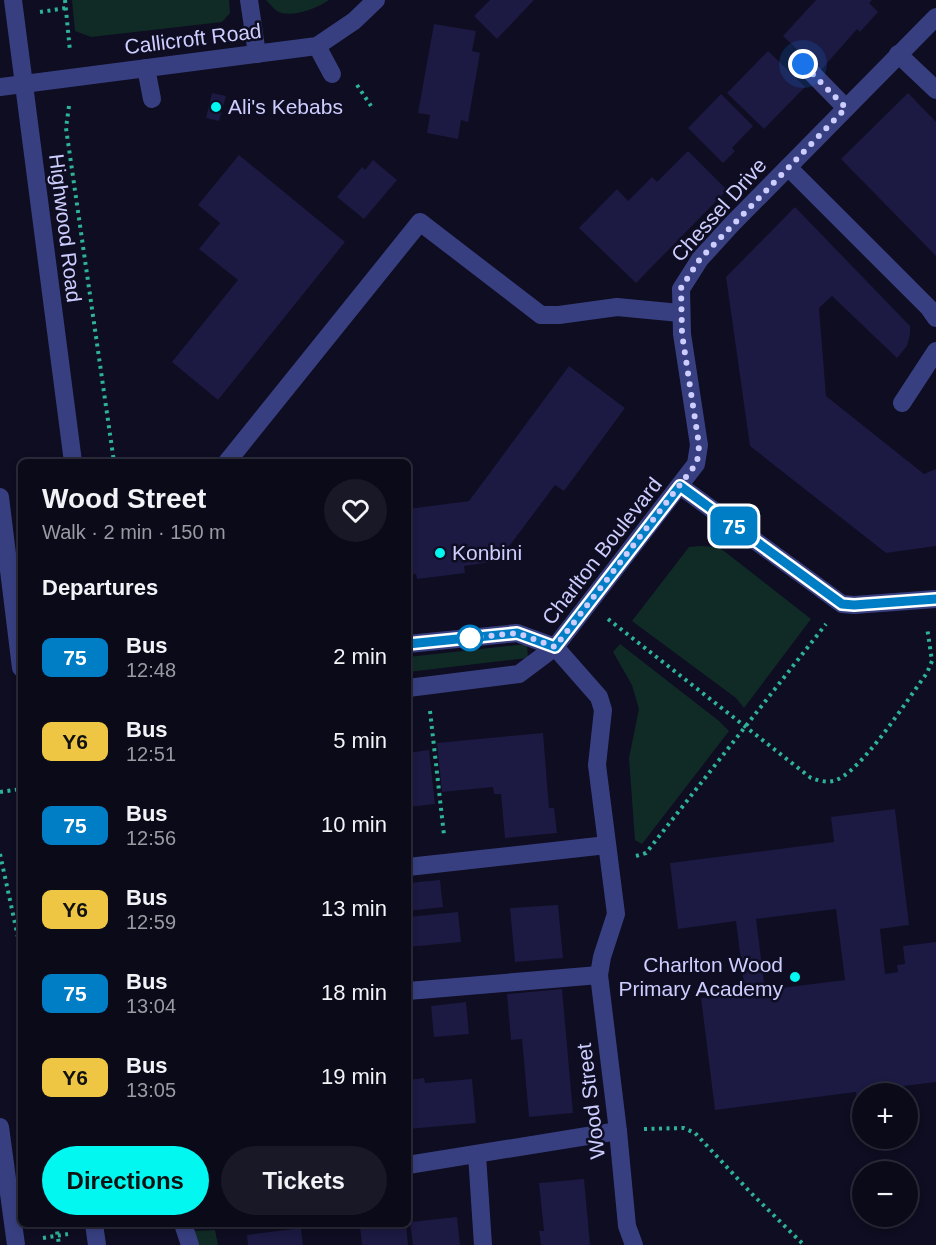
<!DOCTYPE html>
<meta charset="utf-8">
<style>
body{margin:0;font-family:Helvetica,sans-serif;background:#181826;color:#f1f3f6;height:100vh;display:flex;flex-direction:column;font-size:22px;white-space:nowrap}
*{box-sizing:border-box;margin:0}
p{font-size:20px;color:#999aa2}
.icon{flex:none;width:33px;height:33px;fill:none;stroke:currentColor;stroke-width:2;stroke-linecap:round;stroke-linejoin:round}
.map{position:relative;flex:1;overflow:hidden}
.details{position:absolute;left:18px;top:459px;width:393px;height:768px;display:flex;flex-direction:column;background:#0a0a19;border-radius:9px;box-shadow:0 3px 9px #0003,0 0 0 2px #2a2b38}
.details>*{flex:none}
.badge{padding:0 12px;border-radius:9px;font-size:21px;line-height:39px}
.fabs{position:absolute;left:852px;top:1083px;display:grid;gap:12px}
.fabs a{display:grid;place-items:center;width:66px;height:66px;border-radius:50%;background:#0a0a19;box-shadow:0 3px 9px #0003,0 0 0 2px #2a2b38;font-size:30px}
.you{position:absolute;width:30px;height:30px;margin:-15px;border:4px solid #fff;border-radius:50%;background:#1a73e8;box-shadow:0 0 0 9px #1a73e833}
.map>.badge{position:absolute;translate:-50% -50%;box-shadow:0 0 0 3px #fff}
h2{padding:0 24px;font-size:22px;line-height:54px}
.round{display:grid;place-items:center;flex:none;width:63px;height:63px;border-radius:32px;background:#181826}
.overview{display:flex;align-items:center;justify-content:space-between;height:102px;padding:0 24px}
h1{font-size:28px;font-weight:700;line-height:45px}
.cta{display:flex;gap:12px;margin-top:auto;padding:12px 24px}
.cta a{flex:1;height:69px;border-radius:36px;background:#01f7ef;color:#111;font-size:24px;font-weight:700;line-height:69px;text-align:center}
.cta a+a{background:#181826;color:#f1f3f6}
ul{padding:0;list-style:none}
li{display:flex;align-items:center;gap:18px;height:84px;padding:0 24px}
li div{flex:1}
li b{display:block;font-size:22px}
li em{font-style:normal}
li .badge{min-width:66px;font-weight:700;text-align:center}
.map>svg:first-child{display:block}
.green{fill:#102b26}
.building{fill:#1c1942;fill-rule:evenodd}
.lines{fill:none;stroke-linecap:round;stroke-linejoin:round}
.path{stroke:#2eb298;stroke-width:4;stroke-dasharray:3 4.5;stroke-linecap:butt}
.minor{stroke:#383f80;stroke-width:18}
.line-casing{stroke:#fff;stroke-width:14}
.line{stroke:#007ec5;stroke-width:9}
.walk{stroke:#cdceff;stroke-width:6;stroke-dasharray:0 10.8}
.poi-dot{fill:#01f7ef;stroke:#0e0d21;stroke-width:2}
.stop-dot{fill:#fff;stroke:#007ec5;stroke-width:3}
.labels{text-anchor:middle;stroke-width:5;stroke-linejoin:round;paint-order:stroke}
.street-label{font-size:21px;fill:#cdceff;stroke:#0e0d21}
.poi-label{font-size:21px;fill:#cdceff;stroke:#0e0d21;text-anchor:start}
</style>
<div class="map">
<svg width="936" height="1245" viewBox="0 0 936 1245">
<rect width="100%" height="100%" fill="#0e0d21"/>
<g class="green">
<path d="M72,0H229L230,13L222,22L91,37L75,31Z"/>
<path d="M266,0H329C318,8 290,19 277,11C273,8 269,3 266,0Z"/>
<path d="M701,546L716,547L724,551L811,619L744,708L736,698L632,621L689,547Z"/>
<path d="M527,644L528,658L408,672V657Z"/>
<path d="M620,644L719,721L729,731L642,844L635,840L629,758L639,709L632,685L613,652Z"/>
<path d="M215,1230L218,1245H194L190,1231Z"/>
</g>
<g class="building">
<path d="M490,0H534L497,39L474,16Z"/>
<path d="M816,0H872L869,3L878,12L860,32L857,29L820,71L783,36Z"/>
<path d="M434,24L476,31L472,51L480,53L468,122L461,120L458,139L427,133L430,115L418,113Z"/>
<path d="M768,51L805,87L764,129L727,93Z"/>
<path d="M212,93L226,96L219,121L206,118Z"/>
<path d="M908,93L936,122V256L841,159Z"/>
<path d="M721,94L753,126L732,148L735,151L723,163L688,128Z"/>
<path d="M688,151L727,190L636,283L579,228L617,189L628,201L652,177L657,182Z"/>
<path d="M239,155L345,242L218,400L172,362L238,280L199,249L220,223L198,205Z"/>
<path d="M373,160L397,180L364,219L337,197L362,167L365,170Z"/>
<path d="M795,207L910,326V334L907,346L897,358L832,296L819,308L826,396L924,474L936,469V546L886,553L750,446L726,277Z"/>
<path d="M569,366L625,408L564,491L555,485L498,561L464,566L465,573L417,579L416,574L408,575V509L469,501Z"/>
<path d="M543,733L549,808H554L557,833L505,838L501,794H494L493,787L442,792L437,743Z"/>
<path d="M429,750L435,804L408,807V753Z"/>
<path d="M895,809L909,925L880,929L885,974L898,972L897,965L905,964L903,946L936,942V1082L896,1087L897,1094H862V1104L857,1105L856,1092L715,1110L701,998L745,993L736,921L678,929L670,863L834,842L831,817ZM836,909L845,980L765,990L756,919Z"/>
<path d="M440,880L443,907L408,911V883Z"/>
<path d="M558,905L563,958L515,962L510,908Z"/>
<path d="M458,912L461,942L408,947V917Z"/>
<path d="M562,989L573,1113L529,1117L522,1039L511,1040L507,994Z"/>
<path d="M466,1002L469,1034L434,1037L431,1006Z"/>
<path d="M424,1078L425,1083L472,1079L476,1123L408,1129V1080Z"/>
<path d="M584,1179L590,1245H541L539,1231H544L539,1183Z"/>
<path d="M457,1217L460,1245H413L410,1222Z"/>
<path d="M384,1224H406L408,1245H362L360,1226Z"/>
<path d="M301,1228L303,1245H248L247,1235Z"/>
</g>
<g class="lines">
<g class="path">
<path d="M65,0L70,51"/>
<path d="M40,12L66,8"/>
<path d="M357,85L371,106"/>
<path d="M69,106L66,128L114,462"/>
<path d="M608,619L811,778C818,780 826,783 833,781C860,775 909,697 927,673L932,661L927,627"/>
<path d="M430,711L444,835"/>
<path d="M0,792L21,789"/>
<path d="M0,854L21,951"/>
<path d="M636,856L646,853L826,624"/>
<path d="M644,1129L684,1128L695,1133L751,1193L804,1245"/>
<path d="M56,1224L59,1245"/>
<path d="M120,1226L133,1224"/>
<path d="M43,1238L68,1234"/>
</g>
<g class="minor">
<path d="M13,0L73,462"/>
<path d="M249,0L257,54"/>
<path d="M317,46L332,74"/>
<path d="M898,54L936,90"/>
<path d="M803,64L846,108"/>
<path d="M146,68L152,99"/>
<path d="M0,87L317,46L354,21L376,0"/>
<path d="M788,167L929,308L936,318"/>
<path d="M902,403L936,351"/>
<path d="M227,462L420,222L541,315H559L617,307L680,313"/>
<path d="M680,486L842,604L854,605L936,599"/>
<path d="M0,497L21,668"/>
<path d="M408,644L517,633L555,647L599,697L603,710L597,765L616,914L602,957L599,975L618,1131L627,1226L634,1245"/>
<path d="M408,688L519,674L555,647L696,464L699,445L682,334L681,289L700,259L732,224L936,17"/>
<path d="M408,867L607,845"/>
<path d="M408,991L599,975"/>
<path d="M0,1127L16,1245"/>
<path d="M477,1155L483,1245"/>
<path d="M408,1165L618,1131"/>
<path d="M94,1224L97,1245"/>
<path d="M183,1224L190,1245"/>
</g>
</g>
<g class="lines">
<defs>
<path id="line" d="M408,644L517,633L555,647L680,486L842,604L854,605L936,599"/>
</defs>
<use href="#line" class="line-casing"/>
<use href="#line" class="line"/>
<path class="walk" d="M470,638L517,633L555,647L696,464L698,457L699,445L682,334L681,288L700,259L846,108L803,64"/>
</g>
<g class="poi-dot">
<circle cx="216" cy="107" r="6"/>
<circle cx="440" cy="553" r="6"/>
<circle cx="795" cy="977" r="6"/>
</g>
<circle class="stop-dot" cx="470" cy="638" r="12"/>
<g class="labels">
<g class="street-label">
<text transform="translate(193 39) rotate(-7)" y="7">Callicroft Road</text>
<text transform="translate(719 210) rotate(-48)" y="7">Chessel Drive</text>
<text transform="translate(65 228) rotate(83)" y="7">Highwood Road</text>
<text transform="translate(602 551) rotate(-52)" y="7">Charlton Boulevard</text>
<text transform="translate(591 1101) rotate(-97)" y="7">Wood Street</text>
</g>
<g class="poi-label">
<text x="228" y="114">Ali's Kebabs</text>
<text x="452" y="560">Konbini</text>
<text x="783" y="972" text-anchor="end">Charlton Wood<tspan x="783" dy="24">Primary Academy</tspan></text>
</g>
</g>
</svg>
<div class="fabs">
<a>+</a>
<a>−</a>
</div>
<div class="you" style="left:803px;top:64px"></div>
<b class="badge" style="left:734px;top:526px;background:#007ec5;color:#fff">75</b>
<section class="details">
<div class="overview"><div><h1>Wood Street</h1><p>Walk · 2 min · 150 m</p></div><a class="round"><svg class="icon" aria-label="heart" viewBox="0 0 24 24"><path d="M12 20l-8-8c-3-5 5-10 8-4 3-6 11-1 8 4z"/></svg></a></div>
<h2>Departures</h2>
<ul>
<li><span class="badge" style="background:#007ec5;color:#fff">75</span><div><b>Bus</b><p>12:48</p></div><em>2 min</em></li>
<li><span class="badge" style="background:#efc644;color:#111">Y6</span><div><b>Bus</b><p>12:51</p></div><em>5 min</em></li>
<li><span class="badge" style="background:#007ec5;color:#fff">75</span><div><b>Bus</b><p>12:56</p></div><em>10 min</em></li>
<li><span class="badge" style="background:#efc644;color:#111">Y6</span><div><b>Bus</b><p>12:59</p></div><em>13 min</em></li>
<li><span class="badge" style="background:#007ec5;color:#fff">75</span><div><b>Bus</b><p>13:04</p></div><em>18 min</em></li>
<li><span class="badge" style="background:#efc644;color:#111">Y6</span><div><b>Bus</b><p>13:05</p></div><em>19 min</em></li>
</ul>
<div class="cta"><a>Directions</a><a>Tickets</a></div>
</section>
</div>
